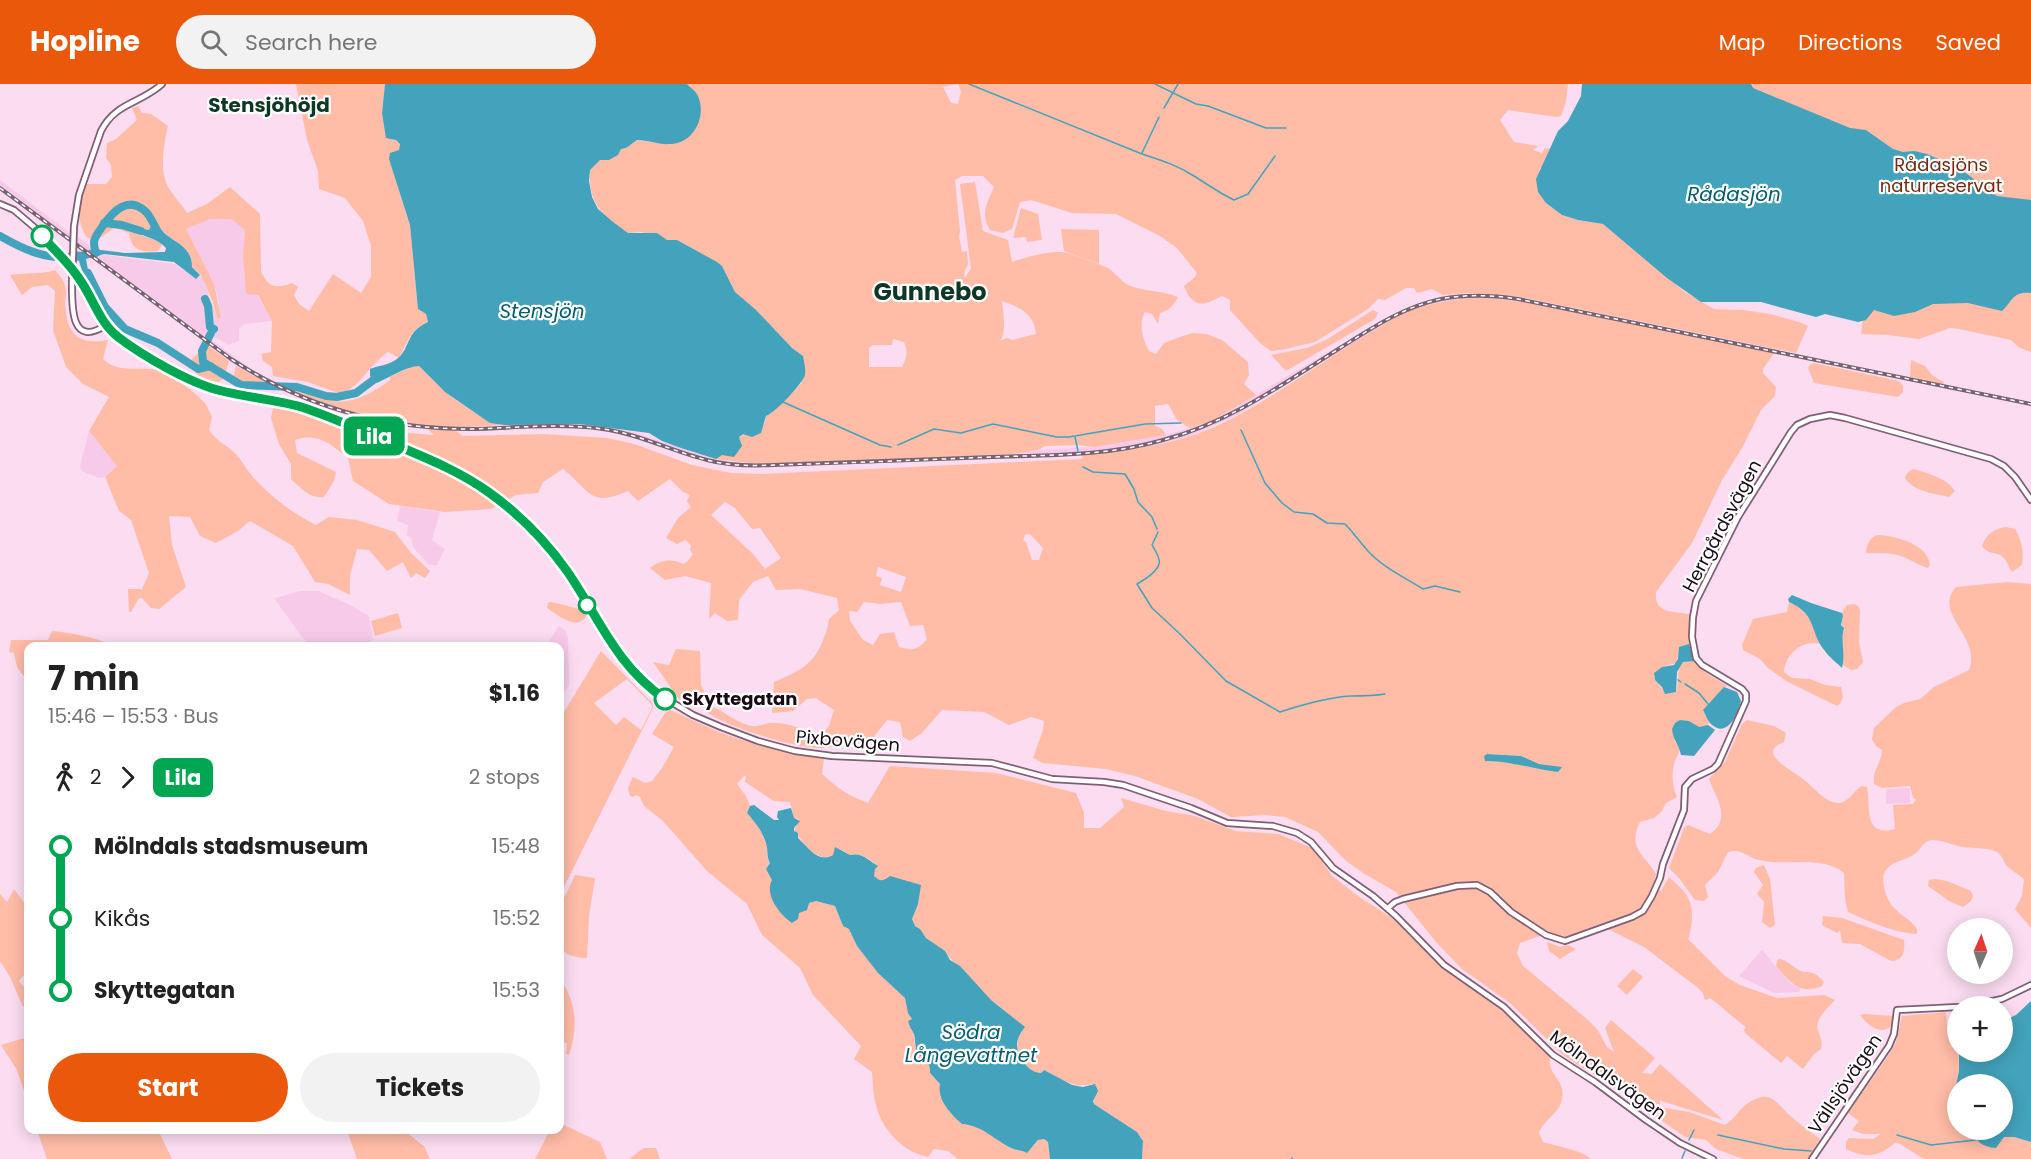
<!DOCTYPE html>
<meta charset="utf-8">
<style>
body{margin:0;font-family:Poppins,sans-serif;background:#f2f2f2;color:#222;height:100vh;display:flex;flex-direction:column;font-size:22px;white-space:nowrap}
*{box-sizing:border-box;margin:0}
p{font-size:20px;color:#767676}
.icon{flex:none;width:33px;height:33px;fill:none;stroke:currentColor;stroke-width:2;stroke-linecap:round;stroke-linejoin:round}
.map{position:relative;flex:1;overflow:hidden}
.side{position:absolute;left:24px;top:558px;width:540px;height:492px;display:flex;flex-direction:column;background:#fff;border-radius:12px;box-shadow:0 3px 15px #0003}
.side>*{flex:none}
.badge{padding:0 12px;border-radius:9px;font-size:21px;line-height:39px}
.needle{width:39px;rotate:3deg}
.controls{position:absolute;left:1947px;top:834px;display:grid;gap:12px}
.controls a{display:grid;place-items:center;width:66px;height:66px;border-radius:50%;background:#fff;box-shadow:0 3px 15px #0003;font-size:30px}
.map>.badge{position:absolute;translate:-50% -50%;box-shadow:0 0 0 3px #fff}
.legs{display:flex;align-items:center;gap:9px;height:66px;padding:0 24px;font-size:20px}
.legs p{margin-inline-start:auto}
.head{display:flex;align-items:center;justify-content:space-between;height:102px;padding:0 24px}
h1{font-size:33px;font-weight:700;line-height:45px}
.button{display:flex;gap:12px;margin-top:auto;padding:12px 24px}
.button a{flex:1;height:69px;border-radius:36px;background:#ea580c;color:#fff;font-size:24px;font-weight:700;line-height:69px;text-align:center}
.button a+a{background:#f2f2f2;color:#222}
ul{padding:0 24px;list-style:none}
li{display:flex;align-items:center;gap:21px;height:72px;font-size:22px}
li i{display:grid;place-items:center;width:9px;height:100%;margin:0 8px;background:currentColor}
li i::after{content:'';width:15px;height:15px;margin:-8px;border:4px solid;border-radius:50%;background:#fff}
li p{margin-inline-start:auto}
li:first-child i{background:linear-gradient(#0000 50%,currentColor 0)}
li:last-child i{background:linear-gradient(currentColor 50%,#0000 0)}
header{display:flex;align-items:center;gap:36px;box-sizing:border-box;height:84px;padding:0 30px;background:#ea580c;color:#fff}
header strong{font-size:28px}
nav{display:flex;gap:33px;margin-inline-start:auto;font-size:21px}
.search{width:420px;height:54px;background:#f2f2f2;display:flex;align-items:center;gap:15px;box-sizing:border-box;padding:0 21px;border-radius:33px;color:#767676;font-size:22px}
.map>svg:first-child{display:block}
.built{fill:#f8cae9}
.green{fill:#ffbca7;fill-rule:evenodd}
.water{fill:#43a3bc}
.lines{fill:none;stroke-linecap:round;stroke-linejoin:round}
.stream{stroke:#43a3bc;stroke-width:1.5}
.river{stroke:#43a3bc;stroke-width:8}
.minor-casing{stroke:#805e76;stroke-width:8}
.minor{stroke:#fff;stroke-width:4.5}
.rail-casing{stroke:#766270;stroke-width:4}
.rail{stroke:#fff;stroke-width:1.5;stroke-dasharray:4.5;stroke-linecap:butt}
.minor-bridge-casing{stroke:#805e76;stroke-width:8;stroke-linecap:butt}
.minor-bridge{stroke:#fff;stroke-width:4.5}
.line-1-casing{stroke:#fff;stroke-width:14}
.line-1{stroke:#00a651;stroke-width:9}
.stop-1-dot{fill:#fff;stroke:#00a651;stroke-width:3}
.labels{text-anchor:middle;stroke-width:4.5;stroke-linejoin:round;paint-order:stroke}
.park-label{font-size:18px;fill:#772a10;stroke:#fff}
.street-label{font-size:18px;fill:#190c15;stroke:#fff}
.stop-label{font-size:18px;font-weight:bold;fill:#190c15;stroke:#fff;text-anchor:start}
.neighbourhood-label{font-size:20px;font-weight:bold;fill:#0d3823;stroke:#fff}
.water-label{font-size:20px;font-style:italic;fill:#095b6e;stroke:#fff}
.district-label{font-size:24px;font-weight:bold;fill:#0d3823;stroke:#fff}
</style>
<header>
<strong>Hopline</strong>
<div class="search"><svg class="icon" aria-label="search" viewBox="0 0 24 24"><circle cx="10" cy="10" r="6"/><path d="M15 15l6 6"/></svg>Search here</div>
<nav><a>Map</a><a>Directions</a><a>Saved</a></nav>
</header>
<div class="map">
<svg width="2031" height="1075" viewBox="0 0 2031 1075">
<rect width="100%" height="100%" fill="#fbdcf1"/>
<g class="built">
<path d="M0,96L58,140L104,171L175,180L196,195L202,192L217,234L219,218L214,200L185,145L210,135H231L245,145L244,188L272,237L244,240L239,245V257L228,261L219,255L205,251L251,285L287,305L317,318L451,344L593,341L633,348L678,363L733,379L756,380L1008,371L1038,366L1094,363L1166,351L1212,337L1384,235L1406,225L1425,218L1465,210L1516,214L1905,292L1904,296L1534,220L1494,214H1468L1427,221L1407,228L1342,266L1235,332L1190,352L1152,362L1125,367L1083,371L778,382L723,381L609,347L575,344L457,346L409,343L355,333L307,317L229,277L65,153L0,107Z"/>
<path d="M89,347L117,382L105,393L99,394L82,387L80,382Z"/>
<path d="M400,422L440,428L432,456L445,465L436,482L428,480L413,463L411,453L407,452L408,441L397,437Z"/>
<path d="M301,507H318L348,520L369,532L373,556L360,562H309L276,517L275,514Z"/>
<path d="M559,542L566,547L568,553L569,601L565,607L560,604V562H546Z"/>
<path d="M1910,704V719L1886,720V705Z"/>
<path d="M1762,866L1792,901L1801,904L1799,908L1774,909L1739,892Z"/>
</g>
<g class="green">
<path d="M296,0H385L382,29L396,56L400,60L399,66L389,75L410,141L418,225L426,230L428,238C411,244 407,259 399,274L388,268C369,281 362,301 341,310L308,298L273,292L272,283L263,277L261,270L271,268L272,237L258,211L246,210L243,172L245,146L231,135H210L186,145L214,200L221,234H217L213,218L201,191L192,182C192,165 180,161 168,152C164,149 161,144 157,140L149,146L140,143L132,146L140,151L163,159L158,167C141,169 131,166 129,149L114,144C103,151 99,159 86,153C75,131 79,123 86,100H106L112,93L111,81L106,74L107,59L116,55L137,36L132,24L138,22L142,29L151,30L168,42C164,60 158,89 170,106C175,114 182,121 187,129L207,120L230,103L260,130L261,187C268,204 276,205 292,199L298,203L294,211L299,220L309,227L333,190L361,209L371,193V162L363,137L345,114L319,105L318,87L307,56Z"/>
<path d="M687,0H956L943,3L951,19L958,20L961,7L958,0H1568L1566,18L1561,32L1556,33L1508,26L1500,36L1514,58L1538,62L1533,66L1542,69L1545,64L1550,65L1544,80L1539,86L1546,119L1562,131L1578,136L1603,140L1685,208L1714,225L1743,226L1770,230L1799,238L1808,242L1796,269L1515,212L1468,209L1443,211L1432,205L1417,209L1414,204H1406L1385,216L1378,215L1368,225L1315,258L1281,266L1271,267L1260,259L1230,226V216L1222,212C1204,222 1193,225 1184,202L1195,193L1197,189L1177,164L1160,152L1116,130L1072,129L1031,116L1020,118L1012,145L1003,149L990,146C980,130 987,119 994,103L983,92H962L955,96L960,147L959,153L962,168L967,167L968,180L964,189L965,194L971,184L960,100L975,98L983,147L1008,156L1012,178C1028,173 1046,167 1062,168C1071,169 1098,180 1106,183C1114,187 1120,196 1128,201C1144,208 1162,206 1178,213C1173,222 1170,226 1160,229L1158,240L1152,230L1145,228C1138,240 1143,256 1149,267L1156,270L1164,259L1183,252L1192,249L1206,250L1222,256L1248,278L1249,291L1244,300L1256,311L1212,337L1190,344L1177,336L1168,320L1155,322V342L1162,345L1166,351L1094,363L1078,361L1045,362L1038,366L1008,371L756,380L716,375L743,350L765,339L766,332L801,300L803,272L792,264L735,208L722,182L677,156H667L641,148L628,149C601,130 589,121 590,86L600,75L609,76L618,71L620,64H626L637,56L659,59L697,10ZM1002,217C1019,223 1034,229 1036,250L1012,256L1007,254L1000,257C1007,247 1003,229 1002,217ZM893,255L904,258C908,267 907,274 902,283H869V264L873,261H892Z"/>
<path d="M1583,0H2031V268L2020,264L2011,256L1959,245L1950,244L1919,255L1888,251L1861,250L1863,237L1636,164L1565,44L1582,12Z"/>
<path d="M1021,124L1038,130L1042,156L1027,158L1026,153L1013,154Z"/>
<path d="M1061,145L1099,146V180L1064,167Z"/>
<path d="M55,186C58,190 64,196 65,202C67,207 65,215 65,221C68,251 77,261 108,256L103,275C119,291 141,281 161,287C170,290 196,309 203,317C207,321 209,327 212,333L209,346C218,359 226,360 236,370C242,377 247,386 253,393C270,412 293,430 316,441L329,433L357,436L395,448L411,469L430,487L425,494L416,489L411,494L403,478L387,487L369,466L357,465L350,492V511L328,500L315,498L293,462L250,437L238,447L216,459L200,452L190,433L169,432L172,461L186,503L159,525L151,524L142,514H139L131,528H129L128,505H142L149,489L131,436L119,427L105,393L117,382L89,347L109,313L83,300L66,283L53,246L55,207L48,201L32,203L22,211L10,191C25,188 40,191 55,186Z"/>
<path d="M1467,214H1494L1534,220L1774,269L1763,285V289L1776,303L1775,312L1761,326L1742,364L1722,396L1692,459L1656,508C1654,532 1676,526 1692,531C1689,576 1688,580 1728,602L1724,603L1717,613L1708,620L1707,634L1709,638C1706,645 1702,644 1695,643L1674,656L1680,663C1680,670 1677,671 1675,677C1671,688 1672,703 1677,713L1666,719L1661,728L1654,734L1640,738C1627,764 1644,770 1656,790L1653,802L1661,807L1669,793C1676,800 1686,807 1689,816C1694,826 1692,844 1688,855L1726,893L1740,901L1777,914L1824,911L1835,916C1829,923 1814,935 1818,946C1820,954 1823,956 1821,965L1814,970L1803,985L1787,972L1781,979L1745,949L1744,946L1746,943C1733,934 1723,923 1710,914L1705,916L1703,909L1697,903L1644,863L1610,846L1604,841C1582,849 1568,858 1544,847L1540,852L1520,859L1517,869L1523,882L1587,935L1598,946L1607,963L1614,968L1605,944L1611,936L1655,974L1642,989L1652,990L1660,980L1723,1036L1661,1017L1660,1015V1023L1689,1028L1725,1041C1734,1036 1739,1025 1748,1019C1770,1006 1773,1015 1787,1029C1797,1038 1809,1047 1820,1055L1808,1075H1743L1716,1065L1706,1056L1685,1053L1648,1027L1637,1007L1631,1001L1621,1005L1613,1003L1563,971L1510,919L1462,885L1436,858L1396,808L1363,789L1346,777L1318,748L1285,733L1265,731L1231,733L1198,715L1135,692L1106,685L1043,679L1033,674L1043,646L1044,637L1031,633L1009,641L984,628L942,626L922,649L910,657L903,653L900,638L887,636L869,659C852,656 840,662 823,664C799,666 724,642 705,627L706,621C723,624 735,640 753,642C759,643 765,639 771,639C789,638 804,646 819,653L829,642L834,626L816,614L807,615L793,627L772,629L774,598C797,588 812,582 822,559C825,551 828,544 829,535L839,526L837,514L800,505L776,506L768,492L753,498L739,516L738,536L727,537L715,529L709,535L711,499L685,492L665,496L650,484C660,476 672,474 683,480L687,478L693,470L690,466L691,461L685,456L677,460L666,454L678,434L691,423L687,417L690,411L683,408L670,395L638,417L628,407C589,424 591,407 563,385L543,398L538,409L516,411L491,425L445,428L389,420L353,397L348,374C330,360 319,348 295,356L297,369L336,388L334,397L324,413C310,415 301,404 291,395V380L279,360L271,334L273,324C302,327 324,337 350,349L352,337L409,349L434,351L424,342L382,336L343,327L287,305C303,304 313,312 328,316C351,322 373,309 390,296V292C401,289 408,283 419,282C438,304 476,335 504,341L452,344L463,352L543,350L607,354L634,360L692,381L731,389L762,390L1082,375L1083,371C1126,367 1172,361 1212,344C1264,321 1313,283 1361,254C1377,245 1393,234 1409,227C1428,220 1447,217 1467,214ZM725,418L735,424L752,445L760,444L781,474L765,485L752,469L711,431ZM1027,450L1031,451L1043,464L1039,476H1032L1026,458L1023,456L1025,451ZM878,483L906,493L901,508L880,501L882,494L876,492ZM864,518L881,520L901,518L910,542L923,541L927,555C918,566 913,567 899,563L894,548L880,550L873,561L863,556L850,537L849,527L857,528ZM1684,561H1689L1692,574L1688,577H1684C1675,587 1680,596 1676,608L1664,607L1655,596L1654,589L1662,583L1676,579L1680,566ZM1487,670L1521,672L1539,680L1554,682L1558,687C1533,685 1510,677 1485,677Z"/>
<path d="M1373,226L1378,229L1375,235L1286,287L1271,271L1307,264L1326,256Z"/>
<path d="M203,258L229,277L224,294L219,298C201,296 196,294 191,276L199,268Z"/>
<path d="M1911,276L1925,282L1933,292L1944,298L1943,301L1910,293Z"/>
<path d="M1814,279L1899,297L1903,302V308L1898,313L1814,299L1808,284L1810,281Z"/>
<path d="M236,282L272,301L242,298L233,294Z"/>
<path d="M1913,385C1927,389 1947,394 1955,407L1949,413C1934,409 1914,408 1905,394L1907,389Z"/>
<path d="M2006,443L2015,445C2022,456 2024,469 2022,481L2012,488C2008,482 2007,475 2000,471C1992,468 1987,469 1982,462C1987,449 1994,445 2006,443Z"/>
<path d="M1878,451C1896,452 1928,460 1930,481L1928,484C1918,481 1910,475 1901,472C1890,468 1878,470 1866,469C1866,461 1870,453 1878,451Z"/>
<path d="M2008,498L2031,500V844L2015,825L2022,812L2024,795C2019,791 2014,788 2009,784C2003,779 2003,770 1995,767C1985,763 1973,765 1963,763C1953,761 1942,756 1932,756C1924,757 1923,762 1918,767C1905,781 1876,774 1885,807C1892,831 1907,830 1917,845V850C1892,848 1870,838 1848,828L1845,815L1844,789C1820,770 1786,783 1759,776C1747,773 1741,764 1728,768L1718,788L1705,801L1708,813L1704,817L1695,816L1679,794L1669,784L1684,744L1688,741L1710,750C1733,734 1715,713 1709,695L1725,678L1742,640L1747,636L1774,642L1786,649L1784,658C1754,669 1794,687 1803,695C1813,702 1825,719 1838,719C1848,719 1854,707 1861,702L1867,703C1871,721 1862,754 1895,745L1893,721L1913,720L1916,715L1913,714L1910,702L1882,704L1874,700C1872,686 1882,678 1882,666L1876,662L1872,655L1874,644L1896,623L1904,619L1920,615L1934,603L1969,586C1982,552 1932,530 1956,503Z"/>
<path d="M552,518L579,525L581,523L587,531C578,548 559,532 547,524L548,519Z"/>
<path d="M1789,518C1810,527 1812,541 1821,560C1803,555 1785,570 1784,588L1792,594L1810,595L1825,601L1841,603L1843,613L1840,620L1837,622L1788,598L1768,584L1760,575L1743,566L1742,561L1753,535L1787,528Z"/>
<path d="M1854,520L1858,522L1860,526L1859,558L1863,578L1857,585L1851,586L1843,581L1842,556L1844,544C1841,540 1841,536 1843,532L1842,529L1847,521Z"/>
<path d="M398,529L402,544L375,552L371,537Z"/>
<path d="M52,547C72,549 96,553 113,562H28V598L17,583L14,569L9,568L11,556H48Z"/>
<path d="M676,565L700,567L701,601L706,612L691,620L678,614L653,578L669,581Z"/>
<path d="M601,567L653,620V624L560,811V635ZM627,595L652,621V624L641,646L624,633L616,641L594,619Z"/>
<path d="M670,626C683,631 695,638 708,643C744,659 785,669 824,675L822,690C836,703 850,713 868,719L890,682L996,689L1076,709L1084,729V744H1100L1124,723L1121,714L1166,727L1195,732L1235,747L1279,750L1314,765L1331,791L1358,812L1398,838L1446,887L1495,920L1550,972C1547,993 1566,994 1562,1015C1560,1029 1544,1035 1539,1049L1543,1058C1556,1062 1584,1067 1591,1075H1142L1143,1057L1137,1048L1094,1020L1093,1000C1075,1005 1059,995 1044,986L1041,989C1029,989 1020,975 1017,964C1017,961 1018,958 1018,955C1019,949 1014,939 1011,933C1006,926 997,921 990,915C968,895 952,872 928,855C923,851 921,845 915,842L912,835L918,820L920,801L879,796L874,793V779C868,773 859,769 851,771L839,765L835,766L833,771L827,775L811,768L794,747L799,735L794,734L790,718L774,717L745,698L746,692H744L737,700L746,712L750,722L747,729C756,739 765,751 767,765C768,771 767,773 770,779L766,785L798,830L809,819L816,817L835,822L843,842L849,845L857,862L878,889L905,914L912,936L908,937L914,951L915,963L930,982V989L940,1000L962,1040L973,1041L998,1055L1010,1064L1021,1066L1034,1062L1038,1056L1044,1055L1048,1058L1050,1075H958L948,1067L934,1065L928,1073C903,1068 882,1046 876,1021C873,1011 873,999 872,988L854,975L861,962L813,911L800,884L762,851L747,820L707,787L663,737L644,722L640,713L636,711L633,713L630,712L628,704L633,693L645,699L652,697L662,684L674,663L652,650L665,629Z"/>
<path d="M1764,781L1770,795L1775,841L1770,844L1762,838L1764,818L1757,810L1763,801L1754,788L1756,784Z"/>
<path d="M575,791L595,794L589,832L587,874C576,874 565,872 560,862V823Z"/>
<path d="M1935,795L1947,797L1971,807L1973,812L1971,817L1963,823L1949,817L1928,802L1929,796Z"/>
<path d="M14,805L28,824V890H25L19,897L28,908V918L23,923L10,893L0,877V810L7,818Z"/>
<path d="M1823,832L1842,834L1904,856C1905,866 1904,877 1891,877L1860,860L1842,859L1840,846L1837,849L1822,841Z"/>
<path d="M1547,858L1560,863L1568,861L1576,865L1560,875L1549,867Z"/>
<path d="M1780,875C1787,877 1791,881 1797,885C1808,892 1812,883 1824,898L1822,902C1799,912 1789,897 1776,882L1777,876Z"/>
<path d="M1633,885L1643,893L1627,911L1617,902Z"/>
<path d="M560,895C577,919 578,943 569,971L566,970L567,959L560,958Z"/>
<path d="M1946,928L1947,941L1957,935L1959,987L1955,1006L1957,1014L1958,1046H1972V1048L1996,1064L2004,1053H2014L2031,1058V1075H1924L1898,1059H1895C1878,1073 1867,1075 1846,1065V1058L1849,1054L1873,1055L1881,1050H1863L1852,1046L1859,1037L1848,1029L1890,969L1896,958L1902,932Z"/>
<path d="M1864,930L1893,932V941C1890,943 1887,945 1883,946C1875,947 1864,937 1860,931Z"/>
<path d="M28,953V1019L17,986L1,961Z"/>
<path d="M560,1039L600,1058L607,1075H535L550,1046H560Z"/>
<path d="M37,1046H158L172,1075H47Z"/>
<path d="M347,1046H403L424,1062L430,1075H357Z"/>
<path d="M644,1064H656L660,1075H629Z"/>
</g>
<g class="water">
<path d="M385,0H687C690,3 695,7 697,10C708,31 694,60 670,60C659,61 648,56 637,56L626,64L621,65L618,71L609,76H600L590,86L589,97L592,113L598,125L613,138L628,149H657L667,156H677L717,178L722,182L735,208L756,226L792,264L803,272C804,278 806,285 805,291C802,300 776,328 766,332L761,349L752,353L743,350L739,353L742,362L734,373L722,371L716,375L678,363L662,357L649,349L579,340L504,341L490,339L445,308L419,282C405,283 390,293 377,299L370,292V285C379,281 387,282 397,275C411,264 405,248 428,238L426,230L418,225L410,141L389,75L390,69L399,66L400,60L396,56L386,54L382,29Z"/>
<path d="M1582,0H1751L1753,4L1850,44L1866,46L1893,65L1903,68L1914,67L1927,70L1945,78L1963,87L1997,112L2031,116V209C2013,207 2013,216 2002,227L1968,219L1933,220L1915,228L1894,232L1874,226L1866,236L1858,238L1825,230L1816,233L1761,218H1701L1667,194L1603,140L1578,136L1562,131L1546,119L1538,108L1536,95L1558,47L1568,37L1581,12Z"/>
<path d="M153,138C160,142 162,148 168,152C180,161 192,165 192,183L200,191L196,195L174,178L104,170L86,175L88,186L93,196L90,201L84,193L79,177L66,173L68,169L72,167L83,168L93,165L125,169L165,168L166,164C158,154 143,153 132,146L134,143L149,146Z"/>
<path d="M1792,511L1811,519L1842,529L1843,532L1841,541L1844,544C1840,557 1846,570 1842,584C1838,580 1828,572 1825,567C1809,548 1818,531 1789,518L1788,515Z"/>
<path d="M1689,560L1694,577L1683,578L1677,588L1676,608L1665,610L1662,603L1655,596L1654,589L1662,583L1674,581L1678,575L1679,563Z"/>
<path d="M1724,603L1737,608L1741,617C1738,630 1727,655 1711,640C1707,636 1706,631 1703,626Z"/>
<path d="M1680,636L1689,637L1699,643L1708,641L1715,646L1694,672L1681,671C1679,660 1673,656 1672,645L1675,639Z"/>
<path d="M1487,670L1521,672L1539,680L1562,683L1558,688C1533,685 1510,677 1485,677L1484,672Z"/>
<path d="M754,721L774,736H779L777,733L778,727L791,724L794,734L800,737L794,744V747L798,749V754C808,763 818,780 833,771L835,763L850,771C863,768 869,777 878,782L875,785L874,792C880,798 884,797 890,792L921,801L918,820L912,835L915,842L920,845L926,854L945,867L950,876L960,882L991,916L1025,943C1021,948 1017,954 1017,961C1017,973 1029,989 1041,989L1044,986L1072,1001L1083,1003L1095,1000L1098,1007L1093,1017L1094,1020L1137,1048L1143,1057L1142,1075H1050L1048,1058L1044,1055L1038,1056L1027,1069C1022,1066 1014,1066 1009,1063C993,1054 980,1041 962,1040C951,1030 937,1016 940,1000L930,989C931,978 924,977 918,969C914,962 916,957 914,950C912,946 909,942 908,937L912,935L908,929L905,914L878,889L857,862L849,845L843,842L835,822L816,817L809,819L807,826L799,829L798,835L792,839C780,831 764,811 772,796L766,785L770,779C767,773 768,771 767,764C765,751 756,739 747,729L750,722Z"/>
<path d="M2031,917V1058L2014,1053H2004L1996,1064C1983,1063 1976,1058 1972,1046H2002V1000H1958L1957,1014L1955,1006L1959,987V968H2002L2003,937L2016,931Z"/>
</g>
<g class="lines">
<g class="stream">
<path d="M969,0L1142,70C1160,76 1177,81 1194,92C1207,100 1219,109 1234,116L1248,110L1275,72"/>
<path d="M1155,0L1196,20L1208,22L1266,44H1286"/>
<path d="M1164,24L1178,0"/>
<path d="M1142,69L1159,33"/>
<path d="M783,318L880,361L891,363"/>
<path d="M1241,346L1265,399L1282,419L1294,428L1313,430L1327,439L1345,440C1353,448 1359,457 1367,466C1382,483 1404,493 1423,505L1435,502L1460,508"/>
<path d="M1075,353L1078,367"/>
<path d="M898,361L934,345L961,349L993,340L1057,353H1069L1145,340L1181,339"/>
<path d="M1083,383L1093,388L1125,390L1134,405L1138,418L1152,433L1157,445"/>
<path d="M1158,448L1152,461C1155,466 1161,475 1159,480C1157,488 1144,496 1137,500L1152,524L1180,550L1226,597L1280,628C1300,621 1331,613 1351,612C1363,612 1373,612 1385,610"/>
<path d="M1678,596L1681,598"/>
<path d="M1685,600L1699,609L1708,620"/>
<path d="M1718,1051L1784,1065L1811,1067"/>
<path d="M1897,1051L1931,1061L1976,1056"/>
<path d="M1689,1056L1694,1046"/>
<path d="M1682,1074L1685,1067"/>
<path d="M1292,1075V1074"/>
</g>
<g class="river">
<path d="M104,139L122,141L141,147"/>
<path d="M0,152C24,166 47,176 75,173"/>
<path d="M96,169C95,166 94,163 94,159C94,153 99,148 102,143C113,127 129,110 147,129C151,134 154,141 157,146"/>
<path d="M88,189L105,223L125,245L158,259L198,285L210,282"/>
<path d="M205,215L208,222L210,243L214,245"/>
<path d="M211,249L202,267L203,278L241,301L297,303L326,312L337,313L356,309L380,291"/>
</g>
<defs>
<g id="minor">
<path d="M0,120L14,126L34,143L77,191L106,241L137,266L211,304L297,322L368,349L447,383L491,410L520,434L558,475L574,499L608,556L632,586L656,609L693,631L721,643L758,657L795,667L832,672L992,679L1052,695L1104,698L1123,701L1191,724L1227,739L1273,742L1297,749L1311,758L1333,784L1373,812L1396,832L1444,881L1504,923L1553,971L1595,998L1646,1036L1680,1059L1713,1075"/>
<path d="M74,142L79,111L101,47C116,18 140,20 162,0"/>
<path d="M72,198C72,221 70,265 106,241"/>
<path d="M1388,824L1395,818L1403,815L1457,802L1477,801L1490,808L1511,828L1546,851L1565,857L1632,833L1643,827L1652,812L1660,794L1663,780L1684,726L1685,703L1692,695L1713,685L1718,680L1746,617V610L1742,605L1702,581L1696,574L1692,553L1693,533L1696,517L1738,433L1791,348L1797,341L1810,335L1830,331L1845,334L1991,375L2004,382L2015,393L2031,416"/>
<path d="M1969,922L2002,915L2031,901"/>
<path d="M1812,1075L1889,962L1894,950L1897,926L1958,923"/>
</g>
</defs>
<use href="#minor" class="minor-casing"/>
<use href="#minor" class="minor"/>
<defs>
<path id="rail" d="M0,104L231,275C304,323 383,345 471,345C515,344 559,339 603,345C639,350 671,367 707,376C729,382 752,382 774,381C847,379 920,376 992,373C1050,371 1108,372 1163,356C1228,339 1283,300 1340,264C1372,244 1403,223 1441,215C1467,210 1492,211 1518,215L2031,320"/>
</defs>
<use href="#rail" class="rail-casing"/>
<use href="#rail" class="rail"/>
<defs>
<path id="minor-bridge" d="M72,198L74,142"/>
</defs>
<use href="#minor-bridge" class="minor-bridge-casing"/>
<use href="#minor-bridge" class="minor-bridge"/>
</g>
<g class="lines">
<defs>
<path id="line-1" d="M42,152C54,166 68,178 78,193C93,213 98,237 118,253C143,272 188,298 218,306C244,313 271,315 298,322C328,331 357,345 386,357C421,372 456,385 487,407C518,429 545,456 567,487C600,535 615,580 665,615"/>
</defs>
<use href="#line-1" class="line-1-casing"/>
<use href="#line-1" class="line-1"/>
</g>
<g class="stop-1-dot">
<circle cx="42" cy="152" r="10"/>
<circle cx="587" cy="521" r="8"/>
<circle cx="665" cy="615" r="10"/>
</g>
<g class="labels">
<g class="park-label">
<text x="1941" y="87">Rådasjöns<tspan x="1941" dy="21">naturreservat</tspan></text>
</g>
<g class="street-label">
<text transform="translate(1722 442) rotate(-62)" y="6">Herrgårdsvägen</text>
<text transform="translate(848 657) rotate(5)" y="6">Pixbovägen</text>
<text transform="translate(1608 991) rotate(36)" y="6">Mölndalsvägen</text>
<text transform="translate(1845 1000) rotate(-56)" y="6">Vällsjövägen</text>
</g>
<g class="stop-label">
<text x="682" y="621">Skyttegatan</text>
</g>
<g class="neighbourhood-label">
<text x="269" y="28">Stensjöhöjd</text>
</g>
<g class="water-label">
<text x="1734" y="117">Rådasjön</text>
<text x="542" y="234">Stensjön</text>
<text x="971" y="955">Södra<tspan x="971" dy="23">Långevattnet</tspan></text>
</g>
<g class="district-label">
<text x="930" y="216">Gunnebo</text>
</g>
</g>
</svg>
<div class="controls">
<a><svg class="needle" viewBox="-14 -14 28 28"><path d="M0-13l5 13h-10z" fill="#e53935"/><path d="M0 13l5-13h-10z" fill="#767676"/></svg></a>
<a>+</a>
<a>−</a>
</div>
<b class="badge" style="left:374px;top:352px;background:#00a651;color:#fff">Lila</b>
<section class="side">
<div class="head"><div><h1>7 min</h1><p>15:46 – 15:53 · Bus</p></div><b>$1.16</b></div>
<div class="legs"><svg class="icon" aria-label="walk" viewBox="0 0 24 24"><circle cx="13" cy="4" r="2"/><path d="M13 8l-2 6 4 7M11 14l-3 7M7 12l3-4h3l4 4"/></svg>2<svg class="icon" aria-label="forward" viewBox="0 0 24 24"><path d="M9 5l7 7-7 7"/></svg><b class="badge" style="background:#00a651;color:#fff">Lila</b><p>2 stops</p></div>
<ul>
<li><i style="color:#00a651"></i><b>Mölndals stadsmuseum</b><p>15:48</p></li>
<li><i style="color:#00a651"></i><span>Kikås</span><p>15:52</p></li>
<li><i style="color:#00a651"></i><b>Skyttegatan</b><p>15:53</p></li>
</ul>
<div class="button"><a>Start</a><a>Tickets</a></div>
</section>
</div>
